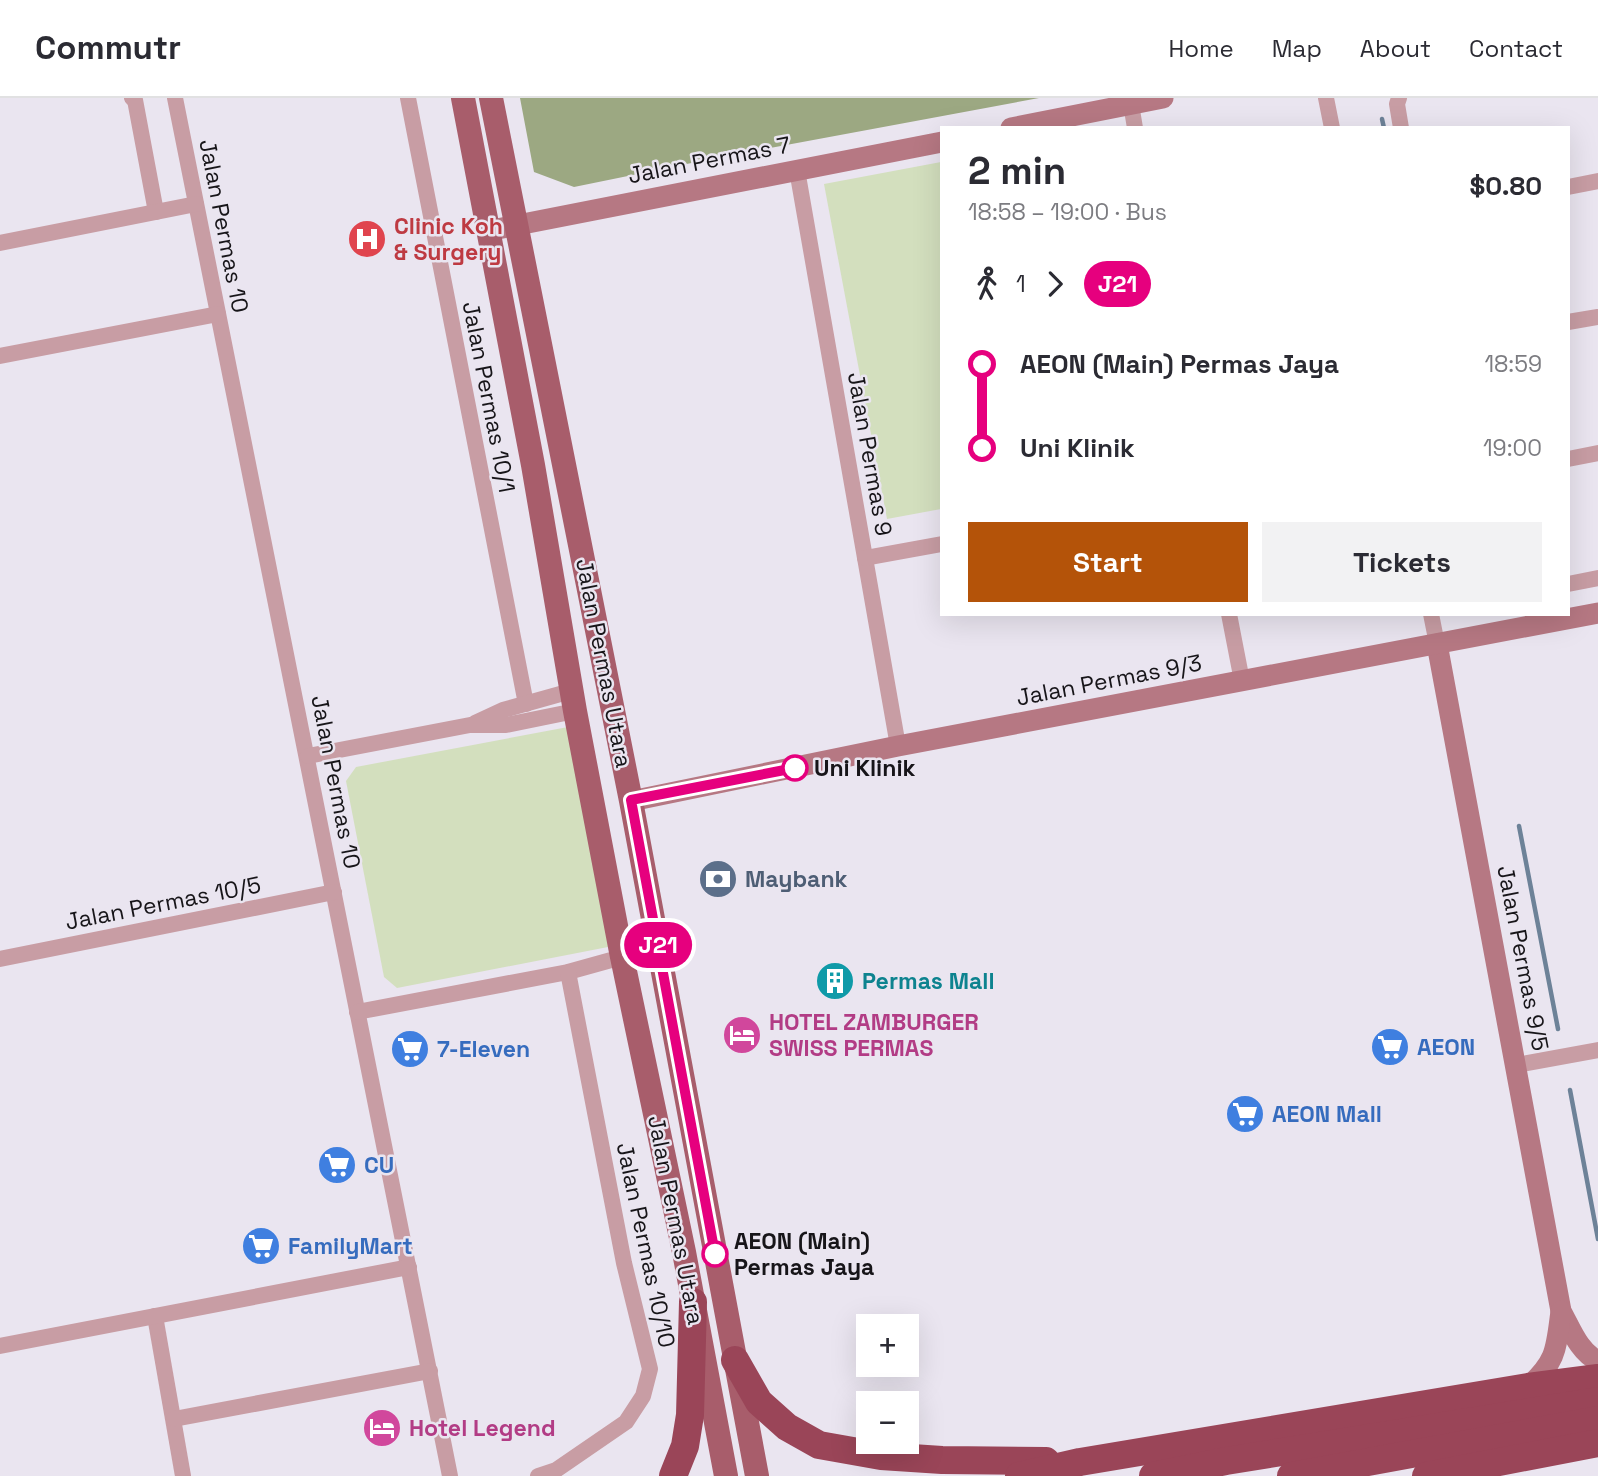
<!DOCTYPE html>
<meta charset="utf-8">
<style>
body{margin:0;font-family:"Space Grotesk",sans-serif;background:#f2f2f3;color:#2b2b33;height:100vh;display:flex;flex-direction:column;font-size:26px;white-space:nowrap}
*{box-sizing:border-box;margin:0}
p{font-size:23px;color:#7c7c81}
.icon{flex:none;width:38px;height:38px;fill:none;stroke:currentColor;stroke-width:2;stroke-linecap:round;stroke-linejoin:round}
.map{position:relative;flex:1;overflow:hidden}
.details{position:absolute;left:940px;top:28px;width:630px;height:490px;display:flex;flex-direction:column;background:#fff;border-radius:0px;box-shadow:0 7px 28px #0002}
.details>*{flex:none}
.badge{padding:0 14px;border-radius:23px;font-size:24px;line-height:46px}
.controls{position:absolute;left:856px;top:1216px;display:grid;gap:14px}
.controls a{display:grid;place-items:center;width:63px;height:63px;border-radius:0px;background:#fff;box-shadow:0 7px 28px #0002;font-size:35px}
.map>.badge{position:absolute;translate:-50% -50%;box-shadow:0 0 0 4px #fff}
.legs{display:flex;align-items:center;gap:10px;height:77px;padding:0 28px;font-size:23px}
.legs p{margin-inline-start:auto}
.summary{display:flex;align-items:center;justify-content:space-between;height:119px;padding:0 28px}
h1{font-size:38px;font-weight:600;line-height:52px}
.primary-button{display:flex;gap:14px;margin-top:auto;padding:14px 28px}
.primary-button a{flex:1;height:80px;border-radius:0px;background:#b45309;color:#fff;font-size:28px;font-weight:600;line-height:80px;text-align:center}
.primary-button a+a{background:#f2f2f3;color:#2b2b33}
ul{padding:0 28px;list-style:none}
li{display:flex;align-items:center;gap:24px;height:84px;font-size:26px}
li i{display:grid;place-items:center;width:10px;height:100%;margin:0 9px;background:currentColor}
li i::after{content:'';width:18px;height:18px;margin:-9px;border:5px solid;border-radius:50%;background:#fff}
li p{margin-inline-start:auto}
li:first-child i{background:linear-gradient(#0000 50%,currentColor 0)}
li:last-child i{background:linear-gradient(currentColor 50%,#0000 0)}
header{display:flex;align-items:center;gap:42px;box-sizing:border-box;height:98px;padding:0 35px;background:#fff;border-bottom:2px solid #e1e1e2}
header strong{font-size:33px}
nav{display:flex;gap:38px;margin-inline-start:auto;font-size:24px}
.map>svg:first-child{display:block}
.green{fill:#d3dfbe}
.forest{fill:#9ca882}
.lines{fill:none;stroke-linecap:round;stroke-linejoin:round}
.stream{stroke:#6d8298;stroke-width:4.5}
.street{stroke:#c89da4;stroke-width:16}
.secondary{stroke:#b67883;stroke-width:21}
.primary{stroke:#a85d6b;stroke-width:24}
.highway{stroke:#9a4558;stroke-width:28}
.line-1-casing{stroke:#fff;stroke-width:16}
.line-1{stroke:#e6007e;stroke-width:10}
.stop-1-dot{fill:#fff;stroke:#e6007e;stroke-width:3.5}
.labels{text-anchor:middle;stroke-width:5;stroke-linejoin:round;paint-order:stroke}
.street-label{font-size:23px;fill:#171519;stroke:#eae5f0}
.health-label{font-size:23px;font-weight:bold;fill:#be3a42;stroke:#eae5f0;text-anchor:start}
.stop-label{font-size:23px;font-weight:bold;fill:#171519;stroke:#eae5f0;text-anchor:start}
.service-label{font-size:23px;font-weight:bold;fill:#4e5e75;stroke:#eae5f0;text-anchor:start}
.culture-label{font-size:23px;font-weight:bold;fill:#0d838f;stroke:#eae5f0;text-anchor:start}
.hotel-label{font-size:23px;font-weight:bold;fill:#b23c85;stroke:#eae5f0;text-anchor:start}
.shop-label{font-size:23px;font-weight:bold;fill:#366cbe;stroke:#eae5f0;text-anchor:start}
</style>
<header>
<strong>Commutr</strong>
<nav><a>Home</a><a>Map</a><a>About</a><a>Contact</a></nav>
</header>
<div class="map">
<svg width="1598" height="1378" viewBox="0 0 1598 1378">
<rect width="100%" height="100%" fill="#eae5f0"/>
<g class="green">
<path d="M941,64V411L887,421L824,86Z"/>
<path d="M568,629L614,842L608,849L397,890L384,879L346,683L356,669Z"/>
</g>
<path class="forest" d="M520,0H1039L716,60L574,89L534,74Z"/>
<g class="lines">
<g class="stream">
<path d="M1382,21L1384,30"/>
<path d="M1519,728L1558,931"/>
<path d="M1570,992L1598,1141"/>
</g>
<g class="street">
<path d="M132,0L135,2L156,114"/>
<path d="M175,0L450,1378"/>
<path d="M408,0L526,606"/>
<path d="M1326,0L1332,30"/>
<path d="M1399,0L1397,6L1401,30"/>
<path d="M1131,6L1135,30"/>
<path d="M797,72L898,648"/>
<path d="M1568,89L1598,83"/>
<path d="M0,145L196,106"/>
<path d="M1568,224L1598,219"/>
<path d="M0,258L218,216"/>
<path d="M1568,361L1598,355"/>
<path d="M865,460L942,446"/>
<path d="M1568,486L1598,480"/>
<path d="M1229,516L1242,583"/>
<path d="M1431,516L1437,546"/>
<path d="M475,625L503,612L571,593"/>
<path d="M308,658L470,627H506L575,613"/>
<path d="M0,861L334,794"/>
<path d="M357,914L568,874L622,859"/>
<path d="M1517,967L1598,952"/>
<path d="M155,1218L183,1378"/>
<path d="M0,1248L409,1169"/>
<path d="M174,1321L430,1273"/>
<path d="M538,1378L556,1372L626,1324L643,1298L650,1271L624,1165L568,874"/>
</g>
<g class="secondary">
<path d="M1011,30L1163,0"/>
<path d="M487,133L942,44"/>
<path d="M1437,546L1561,1213C1571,1231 1579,1254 1598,1263"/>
<path d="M631,703L898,648L1598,515"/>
<path d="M1528,1289C1557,1263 1556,1251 1561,1213"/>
</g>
<g class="primary">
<path d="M463,0L533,367L575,613L622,859L684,1154L726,1378"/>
<path d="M491,0L631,703L757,1378"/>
</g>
<g class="highway">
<path d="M735,1262L759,1304L787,1329L819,1347L881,1358L942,1362L1046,1363"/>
<path d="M673,1378L685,1348L690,1317L693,1204"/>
<path d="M1019,1378L1080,1364L1528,1289L1598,1280"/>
<path d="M1153,1378L1226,1363L1598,1303"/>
<path d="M1291,1378L1598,1322"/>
<path d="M1426,1378L1598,1345"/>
</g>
</g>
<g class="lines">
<defs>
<path id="line-1" d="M715,1156L631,702L795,670"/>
</defs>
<use href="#line-1" class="line-1-casing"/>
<use href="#line-1" class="line-1"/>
</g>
<defs>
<symbol id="hospital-disc" viewBox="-11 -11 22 22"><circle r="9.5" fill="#e0444e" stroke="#eae5f0"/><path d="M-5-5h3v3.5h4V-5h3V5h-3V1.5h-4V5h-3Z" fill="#fff"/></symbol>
<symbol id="bank-disc" viewBox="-11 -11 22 22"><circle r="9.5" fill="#5c6f8a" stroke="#eae5f0"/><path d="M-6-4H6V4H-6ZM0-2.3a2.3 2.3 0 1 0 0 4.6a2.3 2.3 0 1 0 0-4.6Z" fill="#fff"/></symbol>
<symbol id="building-disc" viewBox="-11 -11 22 22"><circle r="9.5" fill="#0f9aa8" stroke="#eae5f0"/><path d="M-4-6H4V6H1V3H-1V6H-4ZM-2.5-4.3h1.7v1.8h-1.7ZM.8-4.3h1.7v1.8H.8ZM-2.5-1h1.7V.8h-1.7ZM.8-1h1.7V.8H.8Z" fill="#fff"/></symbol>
<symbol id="hotel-disc" viewBox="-11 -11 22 22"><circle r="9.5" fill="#d1479c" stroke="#eae5f0"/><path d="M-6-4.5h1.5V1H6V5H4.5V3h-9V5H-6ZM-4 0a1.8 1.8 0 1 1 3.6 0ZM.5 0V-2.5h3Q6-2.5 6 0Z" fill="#fff"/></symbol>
<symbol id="supermarket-disc" viewBox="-11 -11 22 22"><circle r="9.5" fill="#3f7fe0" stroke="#eae5f0"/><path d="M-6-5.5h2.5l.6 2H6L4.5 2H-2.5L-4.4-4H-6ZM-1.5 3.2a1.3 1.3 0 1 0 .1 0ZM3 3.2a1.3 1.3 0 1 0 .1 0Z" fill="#fff"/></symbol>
</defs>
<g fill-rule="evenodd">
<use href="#hospital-disc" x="345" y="119" width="44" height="44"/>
<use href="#bank-disc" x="696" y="759" width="44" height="44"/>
<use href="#building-disc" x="813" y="861" width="44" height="44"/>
<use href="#hotel-disc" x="720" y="915" width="44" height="44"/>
<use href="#supermarket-disc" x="1368" y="927" width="44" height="44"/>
<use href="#supermarket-disc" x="388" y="929" width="44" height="44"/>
<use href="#supermarket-disc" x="1223" y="994" width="44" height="44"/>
<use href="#supermarket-disc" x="315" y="1045" width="44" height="44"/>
<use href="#supermarket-disc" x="239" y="1126" width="44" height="44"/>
<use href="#hotel-disc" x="360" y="1308" width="44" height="44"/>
</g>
<g class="stop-1-dot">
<circle cx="795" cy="670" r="12"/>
<circle cx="715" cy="1156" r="12"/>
</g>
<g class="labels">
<g class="street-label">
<text transform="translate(709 62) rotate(-11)" y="8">Jalan Permas 7</text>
<text transform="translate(224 128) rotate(79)" y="8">Jalan Permas 10</text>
<text transform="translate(489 299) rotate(79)" y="8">Jalan Permas 10/1</text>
<text transform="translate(870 356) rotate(80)" y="8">Jalan Permas 9</text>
<text transform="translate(604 565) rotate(79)" y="8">Jalan Permas Utara</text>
<text transform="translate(1109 582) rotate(-11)" y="8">Jalan Permas 9/3</text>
<text transform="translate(336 684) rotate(79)" y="8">Jalan Permas 10</text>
<text transform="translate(163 805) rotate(-11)" y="8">Jalan Permas 10/5</text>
<text transform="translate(1523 860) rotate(79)" y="8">Jalan Permas 9/5</text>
<text transform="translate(676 1122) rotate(79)" y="8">Jalan Permas Utara</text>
<text transform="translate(646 1147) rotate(78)" y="8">Jalan Permas 10/10</text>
</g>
<g class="health-label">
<text x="394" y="136">Clinic Koh<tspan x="394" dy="26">&amp; Surgery</tspan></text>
</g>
<g class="stop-label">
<text x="814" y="678">Uni Klinik</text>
<text x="734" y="1151">AEON (Main)<tspan x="734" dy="26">Permas Jaya</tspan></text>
</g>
<g class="service-label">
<text x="745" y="789">Maybank</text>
</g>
<g class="culture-label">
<text x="862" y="891">Permas Mall</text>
</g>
<g class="hotel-label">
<text x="769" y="932">HOTEL ZAMBURGER<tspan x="769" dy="26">SWISS PERMAS</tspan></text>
<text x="409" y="1338">Hotel Legend</text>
</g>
<g class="shop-label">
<text x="1417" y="957">AEON</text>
<text x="437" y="959">7-Eleven</text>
<text x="1272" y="1024">AEON Mall</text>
<text x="364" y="1075">CU</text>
<text x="288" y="1156">FamilyMart</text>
</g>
</g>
</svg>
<div class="controls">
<a>+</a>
<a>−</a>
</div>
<b class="badge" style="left:658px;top:847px;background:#e6007e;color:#fff">J21</b>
<section class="details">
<div class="summary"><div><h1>2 min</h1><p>18:58 – 19:00 · Bus</p></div><b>$0.80</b></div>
<div class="legs"><svg class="icon" aria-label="walk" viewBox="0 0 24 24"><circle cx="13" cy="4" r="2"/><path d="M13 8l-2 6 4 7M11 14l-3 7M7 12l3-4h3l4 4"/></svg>1<svg class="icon" aria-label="forward" viewBox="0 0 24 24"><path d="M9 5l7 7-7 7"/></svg><b class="badge" style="background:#e6007e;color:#fff">J21</b></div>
<ul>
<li><i style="color:#e6007e"></i><b>AEON (Main) Permas Jaya</b><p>18:59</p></li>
<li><i style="color:#e6007e"></i><b>Uni Klinik</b><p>19:00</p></li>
</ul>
<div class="primary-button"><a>Start</a><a>Tickets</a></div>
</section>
</div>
